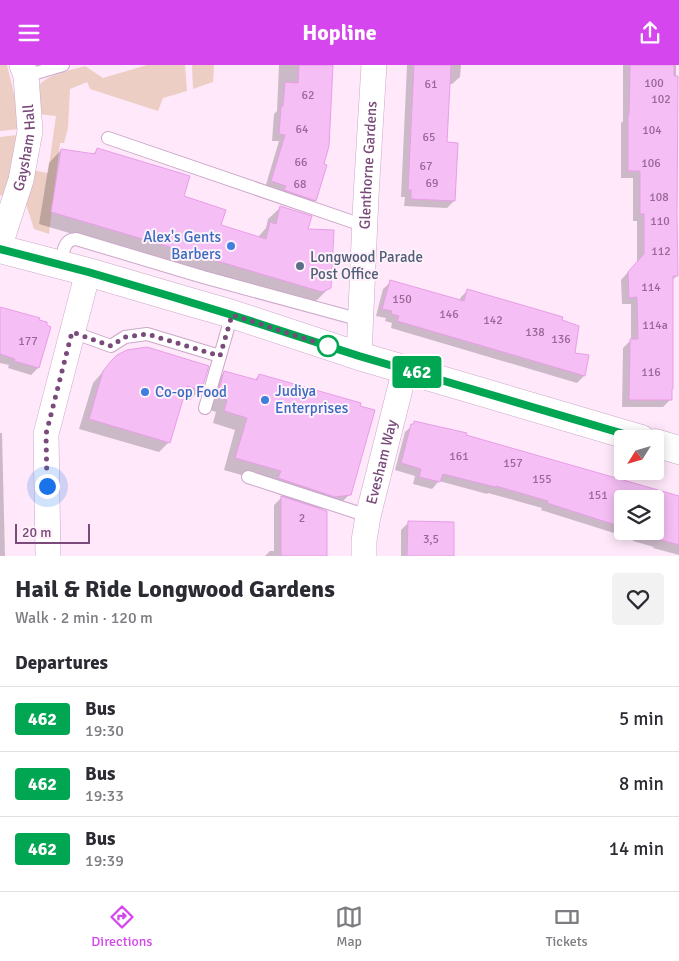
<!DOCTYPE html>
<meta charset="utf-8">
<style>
body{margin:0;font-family:Signika,sans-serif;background:#f2f2f3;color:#2b2b33;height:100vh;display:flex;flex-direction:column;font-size:19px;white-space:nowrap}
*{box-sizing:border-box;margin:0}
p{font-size:16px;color:#7c7c81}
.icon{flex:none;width:28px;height:28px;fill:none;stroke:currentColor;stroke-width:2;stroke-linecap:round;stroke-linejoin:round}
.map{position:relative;height:491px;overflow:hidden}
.side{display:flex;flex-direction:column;background:#fff;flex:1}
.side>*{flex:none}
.badge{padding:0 10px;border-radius:4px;font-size:18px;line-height:32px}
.needle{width:32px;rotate:233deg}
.fabs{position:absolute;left:614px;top:365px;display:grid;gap:10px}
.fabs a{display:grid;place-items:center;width:50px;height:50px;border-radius:5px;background:#fff;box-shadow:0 2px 12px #0003;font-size:25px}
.scale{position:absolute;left:15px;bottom:12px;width:75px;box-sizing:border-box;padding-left:5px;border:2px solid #794a7a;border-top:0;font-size:14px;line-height:18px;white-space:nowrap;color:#794a7a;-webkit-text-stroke:4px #fff0fb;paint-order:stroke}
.you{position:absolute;width:25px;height:25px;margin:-12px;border:4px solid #fff;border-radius:50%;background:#1a73e8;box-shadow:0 0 0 8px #1a73e833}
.map>.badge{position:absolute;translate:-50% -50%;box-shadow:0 0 0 2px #fff}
h2{padding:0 15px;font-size:19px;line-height:45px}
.round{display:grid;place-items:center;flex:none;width:52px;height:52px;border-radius:5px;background:#f2f2f3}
.head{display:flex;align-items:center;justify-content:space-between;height:85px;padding:0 15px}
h1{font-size:24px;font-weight:700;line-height:38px}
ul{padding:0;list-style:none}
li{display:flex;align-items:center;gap:15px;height:65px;padding:0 15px;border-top:1px solid #e1e1e2}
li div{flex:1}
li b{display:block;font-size:19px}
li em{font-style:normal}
li .badge{min-width:55px;font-weight:700;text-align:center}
header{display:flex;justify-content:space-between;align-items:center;height:65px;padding:0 15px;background:#d546ee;color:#fff;font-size:22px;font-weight:700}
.menu{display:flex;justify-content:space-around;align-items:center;height:70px;border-top:1px solid #e1e1e2;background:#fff;font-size:14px;color:#7c7c81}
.menu a{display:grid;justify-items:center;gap:2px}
.menu .on{color:#d546ee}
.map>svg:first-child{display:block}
.green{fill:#edcec5}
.shadow{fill:#0003;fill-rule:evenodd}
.building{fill:#f5bef4;stroke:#e99de8}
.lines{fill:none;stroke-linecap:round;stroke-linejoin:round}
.service-casing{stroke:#cca7ca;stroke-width:14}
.minor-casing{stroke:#cca7ca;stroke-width:26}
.tertiary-casing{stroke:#cca7ca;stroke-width:29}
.service{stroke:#fff;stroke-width:12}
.minor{stroke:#fff;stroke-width:25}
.tertiary{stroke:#fff;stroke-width:28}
.line-casing{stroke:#fff;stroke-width:11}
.line{stroke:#00a651;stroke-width:8}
.walk{stroke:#794a7a;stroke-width:5;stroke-dasharray:0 9}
.shop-dot{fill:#3f7fe0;stroke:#fff0fb;stroke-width:2}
.service-dot{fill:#5c6f8a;stroke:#fff0fb;stroke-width:2}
.stop-dot{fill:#fff;stroke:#00a651;stroke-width:2.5}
.labels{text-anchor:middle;stroke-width:4;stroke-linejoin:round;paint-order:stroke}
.number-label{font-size:12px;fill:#986798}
.street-label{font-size:15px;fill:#794a7a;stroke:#fff0fb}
.shop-label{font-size:15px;fill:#366cbe;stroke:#fff0fb;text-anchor:start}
.service-label{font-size:15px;fill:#4e5e75;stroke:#fff0fb;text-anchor:start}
</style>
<header><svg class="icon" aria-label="menu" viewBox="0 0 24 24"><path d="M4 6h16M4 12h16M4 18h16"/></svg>Hopline<svg class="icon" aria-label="share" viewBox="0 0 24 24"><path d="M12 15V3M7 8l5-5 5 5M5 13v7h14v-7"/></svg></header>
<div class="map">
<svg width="679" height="491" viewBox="0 0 679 491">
<rect width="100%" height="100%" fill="#fee8f9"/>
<g class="green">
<path d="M0,0H7L17,41L19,64L0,66Z"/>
<path d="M147,0H185L187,26L163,33L158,46L90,24L87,17L70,24L68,63L64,78H60L49,169L34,164L24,133L32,105L48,108L56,51L38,49C38,42 36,32 37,25C41,10 72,5 85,1L103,13Z"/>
<path d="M192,0H214L213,17L193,24Z"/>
<path d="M17,70L11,105L3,131L0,130V72Z"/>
</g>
<g class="shadow">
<path d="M279,0H332L315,135L308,142L265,123L279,76H272L274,49L277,46Z"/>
<path d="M407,0H461L460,12L452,19H448L446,78L454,136L447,143L404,141L405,132H401Z"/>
<path d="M623,0H676V149L677,211L671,216L670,335L663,342H622L623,283L631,275V239H622L621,215L637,197V156H633V113H621V58L623,56Z"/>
<path d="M61,85L92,90L97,85L182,132L220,161L258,172L266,163L268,154L281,142L306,165L330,222L317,235L309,239L39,159L49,98Z"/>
<path d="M391,217L459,236L461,232L468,225L573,289L584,311L577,318L391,263L392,258L385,256L386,253L376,251L383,224Z"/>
<path d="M0,243L38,303L31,310L8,303L9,300L0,298Z"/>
<path d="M147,284L200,325L190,335L182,333L169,377L159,387L79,364L93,318L107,302Z"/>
<path d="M225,307L254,316L259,310L349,430L337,442L316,444L326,491H265L270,486H274V440L283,431L267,425L269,418L224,405L235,365L213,358L216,347L205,343L212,319Z"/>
<path d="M415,358L465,370L679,432V490L653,483L654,482L633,476V474L541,445L542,443L488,428L487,429L439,416L432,424L413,419L415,411L395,405L405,367ZM622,434H655V466H622Z"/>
<path d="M0,368H2L5,491H0Z"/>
<path d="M408,458L453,491H401V465Z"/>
</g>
<g class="building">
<path d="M299,0H333L329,81L324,99L327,100L316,136L284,125L286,121L271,116L285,70L279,69L281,41H283L285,17L298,18Z"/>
<path d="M414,0H451L447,77L458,78L455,136L411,134V125H408Z"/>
<path d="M630,0H674V11H678L677,149L678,211H673V324H672V335H629L630,274H638L637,232L629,233L628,207L644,189V149H640V106H628V50H629Z"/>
<path d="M97,83L190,111L184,131L226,145L221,160L266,174L270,157L276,159L280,141L312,151L308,164L334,165L331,223L322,227L51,147L61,84L95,89Z"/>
<path d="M390,215L464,236L467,224L563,252L562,255L579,261L575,288L589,290L585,311L397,256L399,251L391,249L392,246L382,244Z"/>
<path d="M0,242L40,253L39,255L47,257V260L51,262L39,303L14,296L15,294L0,289Z"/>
<path d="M147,282L209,301L201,326L187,321L170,378L89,354L103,306L112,295L117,290L127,285Z"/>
<path d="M224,306L257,315L259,309L361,338L360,341L375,345L351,430L335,432L278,413L281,406L235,393L247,353L224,346L227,335L217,331Z"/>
<path d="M414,356L467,368L466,370L679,431V480L640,469V467L636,466H655V434H622V462L547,438L548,436L496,421L495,422L443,409L440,417L419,412L421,404L401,398L411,359H414Z"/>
<path d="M281,431L327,446V491H281Z"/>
<path d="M408,456L454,457V491H407Z"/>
</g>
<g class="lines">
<defs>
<g id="service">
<path d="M26,11L63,0"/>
<path d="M108,73L365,161"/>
<path d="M61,200C63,189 63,174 76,174L203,212L361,255"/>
<path d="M72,267L111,281L125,272L147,269L220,291L232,249"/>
<path d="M205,343L220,291"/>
<path d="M248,412L368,451"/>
</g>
<g id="minor">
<path id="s1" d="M0,180L21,115L30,66L26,11L22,0"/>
<path id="s2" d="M359,291L366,131L374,0"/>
<path d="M48,491L46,369L88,207"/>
<path id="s3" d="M364,491V476L368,451L405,304"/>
</g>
<g id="tertiary">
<path d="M0,184L88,207L173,232L232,249L359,291L641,374"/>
<path d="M655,378L679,385"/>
</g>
</defs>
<use href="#service" class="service-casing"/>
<use href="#minor" class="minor-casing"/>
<use href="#tertiary" class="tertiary-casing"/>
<use href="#service" class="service"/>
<use href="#minor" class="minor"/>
<use href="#tertiary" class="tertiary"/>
</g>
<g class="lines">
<defs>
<path id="line" d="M0,184L88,207L173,232L232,250L359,291L641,374"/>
</defs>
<use href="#line" class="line-casing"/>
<use href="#line" class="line"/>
<path class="walk" d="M47,421L46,369L72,267L111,281L125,272L147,269L220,291L232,250L328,281"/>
</g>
<g class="shop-dot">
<circle cx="231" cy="181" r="5"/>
<circle cx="145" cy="327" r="5"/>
<circle cx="265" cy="335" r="5"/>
</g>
<circle class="service-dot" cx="300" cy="201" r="5"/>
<circle class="stop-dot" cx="328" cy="281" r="10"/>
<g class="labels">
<g class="number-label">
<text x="654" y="22">100</text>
<text x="431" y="23">61</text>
<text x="308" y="34">62</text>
<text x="661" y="38">102</text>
<text x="302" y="68">64</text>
<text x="652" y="69">104</text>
<text x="429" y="76">65</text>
<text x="301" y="101">66</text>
<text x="651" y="102">106</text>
<text x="426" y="105">67</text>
<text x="432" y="122">69</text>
<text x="300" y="123">68</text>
<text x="659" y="136">108</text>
<text x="660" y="160">110</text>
<text x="661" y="190">112</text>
<text x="651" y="226">114</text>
<text x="402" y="238">150</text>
<text x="449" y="253">146</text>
<text x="493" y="259">142</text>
<text x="655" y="264">114a</text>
<text x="535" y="271">138</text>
<text x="561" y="278">136</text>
<text x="28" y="280">177</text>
<text x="651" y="311">116</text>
<text x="459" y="395">161</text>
<text x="513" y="402">157</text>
<text x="542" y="418">155</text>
<text x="598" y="434">151</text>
<text x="302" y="457">2</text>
<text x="431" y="478">3,5</text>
</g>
<g class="street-label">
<text dy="5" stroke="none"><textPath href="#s1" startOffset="101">Gaysham Hall</textPath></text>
<text dy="5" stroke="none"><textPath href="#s2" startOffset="191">Glenthorne Gardens</textPath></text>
<text dy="5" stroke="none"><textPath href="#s3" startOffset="96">Evesham Way</textPath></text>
</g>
<g class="shop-label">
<text x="221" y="177" text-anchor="end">Alex's Gents<tspan x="221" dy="17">Barbers</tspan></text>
<text x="275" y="331">Judiya<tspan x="275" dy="17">Enterprises</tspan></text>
<text x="155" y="332">Co-op Food</text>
</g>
<g class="service-label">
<text x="310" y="197">Longwood Parade<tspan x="310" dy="17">Post Office</tspan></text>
</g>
</g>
</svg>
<div class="fabs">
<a><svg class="needle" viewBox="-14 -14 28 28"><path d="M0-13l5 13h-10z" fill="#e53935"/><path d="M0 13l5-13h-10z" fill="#7c7c81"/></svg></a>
<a><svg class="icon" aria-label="layers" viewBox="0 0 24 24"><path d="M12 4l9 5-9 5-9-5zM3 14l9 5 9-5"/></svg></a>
</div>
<div class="scale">20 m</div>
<div class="you" style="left:47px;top:421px"></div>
<b class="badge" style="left:417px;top:307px;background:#00a651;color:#fff">462</b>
</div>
<section class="side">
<div class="head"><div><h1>Hail &amp; Ride Longwood Gardens</h1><p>Walk · 2 min · 120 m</p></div><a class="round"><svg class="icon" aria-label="heart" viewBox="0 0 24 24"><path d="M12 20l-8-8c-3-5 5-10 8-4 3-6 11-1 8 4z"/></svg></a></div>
<h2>Departures</h2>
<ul>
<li><span class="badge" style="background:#00a651;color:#fff">462</span><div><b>Bus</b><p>19:30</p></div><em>5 min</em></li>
<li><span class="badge" style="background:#00a651;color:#fff">462</span><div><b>Bus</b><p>19:33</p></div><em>8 min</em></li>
<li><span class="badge" style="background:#00a651;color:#fff">462</span><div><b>Bus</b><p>19:39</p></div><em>14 min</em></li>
</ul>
</section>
<nav class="menu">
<a class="on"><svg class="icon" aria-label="directions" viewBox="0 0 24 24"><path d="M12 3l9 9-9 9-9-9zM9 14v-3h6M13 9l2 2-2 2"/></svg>Directions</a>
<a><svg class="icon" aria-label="map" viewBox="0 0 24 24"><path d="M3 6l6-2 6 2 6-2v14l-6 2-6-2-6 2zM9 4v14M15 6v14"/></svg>Map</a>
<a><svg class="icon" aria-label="tickets" viewBox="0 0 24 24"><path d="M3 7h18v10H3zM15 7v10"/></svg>Tickets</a>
</nav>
